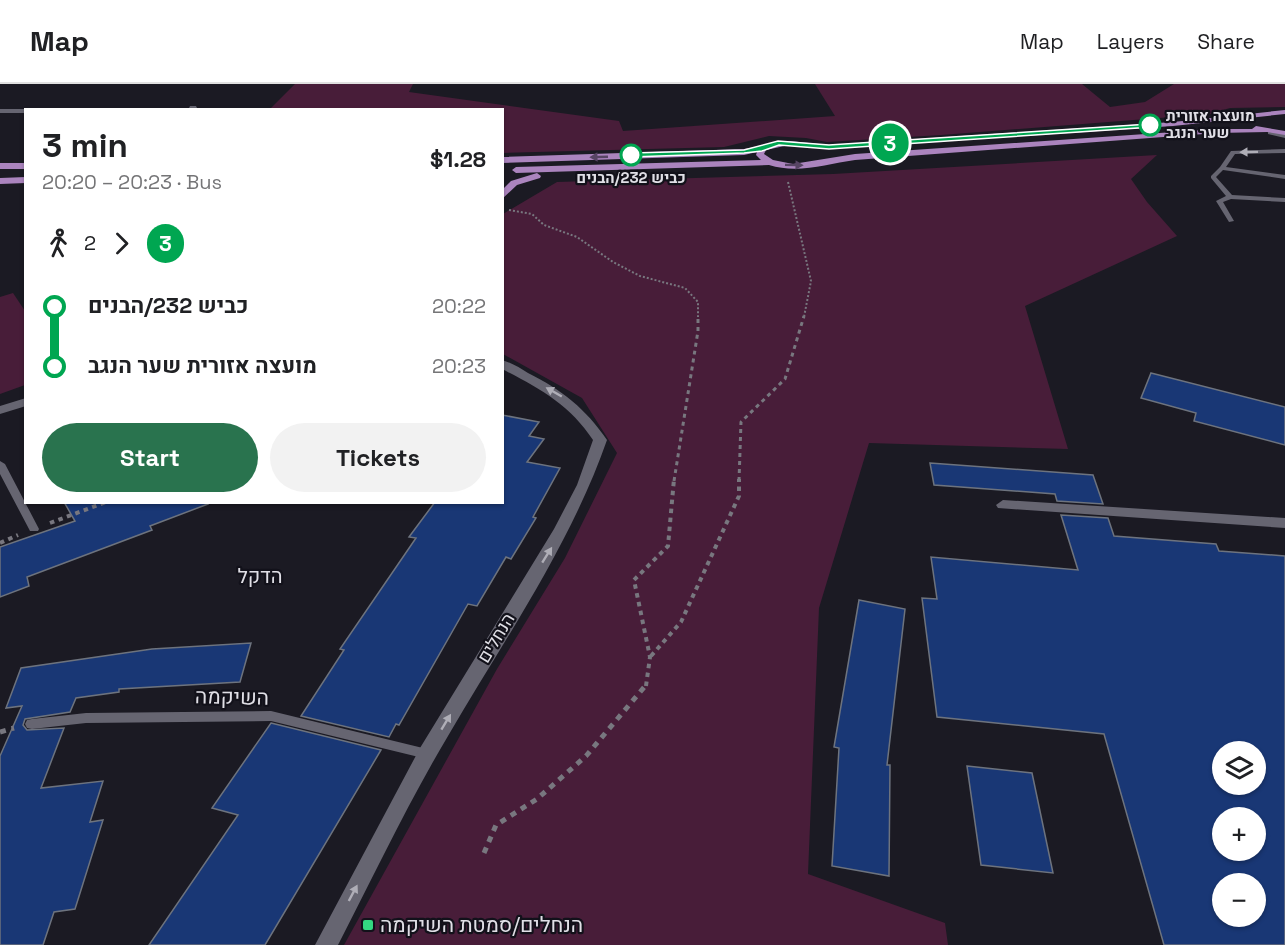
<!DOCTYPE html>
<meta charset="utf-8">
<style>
body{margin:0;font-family:"Space Grotesk",Heebo,sans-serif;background:#f2f2f2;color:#202124;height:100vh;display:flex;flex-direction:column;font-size:22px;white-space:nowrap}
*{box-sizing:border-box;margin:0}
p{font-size:20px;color:#757577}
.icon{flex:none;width:33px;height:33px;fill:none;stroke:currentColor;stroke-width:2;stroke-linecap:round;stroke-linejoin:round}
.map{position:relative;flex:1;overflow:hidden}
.drawer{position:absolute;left:24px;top:24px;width:480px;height:396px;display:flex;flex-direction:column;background:#fff;border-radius:0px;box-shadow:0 2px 4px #0004}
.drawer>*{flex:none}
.badge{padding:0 12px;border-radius:20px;font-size:21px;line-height:39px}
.tools{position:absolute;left:1212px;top:657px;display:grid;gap:12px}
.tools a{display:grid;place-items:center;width:54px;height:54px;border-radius:50%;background:#fff;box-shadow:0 2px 4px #0004;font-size:30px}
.map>.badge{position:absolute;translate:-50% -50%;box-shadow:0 0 0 3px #fff}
.legs{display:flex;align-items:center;gap:9px;height:66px;padding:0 18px;font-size:20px}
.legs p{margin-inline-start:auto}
.overview{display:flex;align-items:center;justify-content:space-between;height:102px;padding:0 18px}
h1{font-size:33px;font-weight:700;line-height:45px}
.button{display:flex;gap:12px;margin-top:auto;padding:12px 18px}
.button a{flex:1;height:69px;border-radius:36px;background:#29734e;color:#fff;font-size:24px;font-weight:700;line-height:69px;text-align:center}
.button a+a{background:#f2f2f2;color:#202124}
ul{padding:0 18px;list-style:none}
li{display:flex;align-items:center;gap:21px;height:60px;font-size:22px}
li i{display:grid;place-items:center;width:9px;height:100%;margin:0 8px;background:currentColor}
li i::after{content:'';width:15px;height:15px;margin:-8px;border:4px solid;border-radius:50%;background:#fff}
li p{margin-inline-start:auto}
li:first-child i{background:linear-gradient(#0000 50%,currentColor 0)}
li:last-child i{background:linear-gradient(currentColor 50%,#0000 0)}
header{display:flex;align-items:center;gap:36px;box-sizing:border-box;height:84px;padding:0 30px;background:#fff;border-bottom:2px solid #e0e0e0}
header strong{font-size:28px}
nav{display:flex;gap:33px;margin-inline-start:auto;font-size:21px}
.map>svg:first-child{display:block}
.green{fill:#481d39}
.building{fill:#193775;stroke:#6d737e;stroke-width:1.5;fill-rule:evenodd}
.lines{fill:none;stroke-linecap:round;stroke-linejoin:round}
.path-far3{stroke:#78777f;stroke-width:2;stroke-dasharray:2 2;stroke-linecap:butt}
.path-far2{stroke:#78777f;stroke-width:3;stroke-dasharray:4 4;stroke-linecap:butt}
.path-far1{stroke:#78777f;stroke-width:4;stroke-dasharray:4.5 4.5;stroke-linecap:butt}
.path{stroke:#78777f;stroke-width:5;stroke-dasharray:6 6;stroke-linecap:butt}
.lane{fill:#666571;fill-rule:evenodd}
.street{fill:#666571;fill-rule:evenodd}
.secondary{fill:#666571;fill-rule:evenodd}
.primary{fill:#ab84be;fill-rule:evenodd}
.oneway{fill:#afaeb7}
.oneway2{fill:#574564}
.line-1{fill:#00a651;stroke:#fff;stroke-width:1.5}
.stop-1-dot{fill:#fff;stroke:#00a651;stroke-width:3}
.poi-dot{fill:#33d881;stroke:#12111a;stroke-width:2}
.labels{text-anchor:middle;stroke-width:4.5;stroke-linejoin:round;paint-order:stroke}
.far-stop-label{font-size:15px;font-weight:bold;fill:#e0dfe6;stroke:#12111a;text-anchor:start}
.street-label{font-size:18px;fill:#e0dfe6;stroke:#12111a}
.neighbourhood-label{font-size:20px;fill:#e0dfe6;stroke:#12111a}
.near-street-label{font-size:21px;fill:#e0dfe6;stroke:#12111a}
.near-poi-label{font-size:21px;fill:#e0dfe6;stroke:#12111a;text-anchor:start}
</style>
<header>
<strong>Map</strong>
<nav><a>Map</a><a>Layers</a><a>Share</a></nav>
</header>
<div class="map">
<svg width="1285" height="861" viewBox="0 0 1285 861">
<rect width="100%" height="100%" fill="#1b1a23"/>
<g class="green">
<path d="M295,0H413L409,8L619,37L623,47L835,32L815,0H1082L1110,23L1145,18L1174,0H1285V23L1230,24L1210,30L941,51L827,58L806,54L769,52L724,63L503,69L502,26L270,25Z"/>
<path d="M1157,71L1131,95L1147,118L1177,152L1025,222L1068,365L869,359L819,524L808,790L945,839L948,861H344L497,585L565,474L617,369L582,314L503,270V130L557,98L833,90Z"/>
<path d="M13,209L25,227V301L0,310V213Z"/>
</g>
<g class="building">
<path d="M1151,289L1285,323V361L1194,337L1196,329L1141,314Z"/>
<path d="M502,331L539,338L529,352L544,355L527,378L560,384L533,433L536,434L511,475L506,473L477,522L468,520L399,641L396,640L389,653L301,632L344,566L340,565L416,454L409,453L435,418H502Z"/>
<path d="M930,379L1093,391L1103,420L1057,417L1055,410L934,401Z"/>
<path d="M64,418H207L208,420L150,442L152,446L27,493L29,502L0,513V463L75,437Z"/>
<path d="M1061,431L1108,434L1114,452L1216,460L1219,467L1285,472V861H1164L1104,650L937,633L922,514L937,515L931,473L1078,486ZM1222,668H1256V700H1222ZM1222,734H1256V766H1222ZM1222,800H1256V832H1222Z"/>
<path d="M859,516L905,525L887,681H890L889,792L832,782L839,664L834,663Z"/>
<path d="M251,559L240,598L119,605V608L76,614L70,628L25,635L23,641L27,646L64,644L41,704L103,697L90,738L103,736L75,825L54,828L43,861H0V672L22,622L6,624L21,584L152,565Z"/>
<path d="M271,639L381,666L265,861H149L238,731L212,724Z"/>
<path d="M967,682L1032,689L1053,789L981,781Z"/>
</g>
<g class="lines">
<g class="path-far3">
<path d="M788,98L811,197L804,233"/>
<path d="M509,126L532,130L544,141L577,153L613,178L640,192L685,204L698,218V233"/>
</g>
<g class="path-far2">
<path d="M674,397L698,247V232"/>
<path d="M739,397L741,338L785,295L804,232"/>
</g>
<g class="path-far1">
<path d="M50,439L106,418"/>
<path d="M0,459L18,451"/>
<path d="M651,572L681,538L739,412V395"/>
<path d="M646,602L650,573L634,496L668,462L674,395"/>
</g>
<g class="path">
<path d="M0,648L14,644"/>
<path d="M484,769L496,741L537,715L586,672L646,601"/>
</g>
<g class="lane">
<path d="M1285,65V69L1235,70L1226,83L1285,91V95L1223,86L1216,93L1232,111L1285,114V118L1231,115L1223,118L1234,137L1229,138L1216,117L1226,112L1211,94V92L1220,83L1231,67Z"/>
<path d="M0,377L5,380L39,445L38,447H30L29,445L0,390Z"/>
<path d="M271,627L427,665L432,666L434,670L432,674L427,675L271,637L86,639L32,645L27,644L25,640L27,636L32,635L86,629Z"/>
</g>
<g class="street">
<path d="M190,22H196L197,24L188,26Z"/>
<path d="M0,25H26L29,26H26V29H0Z"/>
<path d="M502,276C512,279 520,284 528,289C562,306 586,325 607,356C570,462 504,556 448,652C408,719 374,791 338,861H315L420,664L554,445L577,401L593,356C570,321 539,304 502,285Z"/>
<path d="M1003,416L1285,434V444L998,424L996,421Z"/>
</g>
<g class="secondary">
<path d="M1271,46L1285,49V54L1268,50V46Z"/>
<path d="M26,314V322L0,330V322Z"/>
</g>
<g class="primary">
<path d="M1285,26V30L1173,42L829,65L789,61L766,66L764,70L773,76L793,80L855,70L1217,45H1252L1256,42L1285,47V51L1267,48L1217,49L855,76C826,80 798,90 769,81L516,89L512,86L516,83L761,76L756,71L757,68L744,71L502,79V73L744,65L789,57L829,61L1173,38Z"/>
<rect x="0" y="79" width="26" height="6"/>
<path d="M537,89L541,92L540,94L517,101L502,115V106L511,97Z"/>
<path d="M26,93V99L0,100V94Z"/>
</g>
</g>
<defs><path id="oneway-solid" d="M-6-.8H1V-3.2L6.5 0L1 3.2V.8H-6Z" transform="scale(1.5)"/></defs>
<g class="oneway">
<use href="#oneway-solid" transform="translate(1249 68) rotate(179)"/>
<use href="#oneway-solid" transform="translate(554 308) rotate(-150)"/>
<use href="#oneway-solid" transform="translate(547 471) rotate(-58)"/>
<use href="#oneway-solid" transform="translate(446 638) rotate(-59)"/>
<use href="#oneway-solid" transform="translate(353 809) rotate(-62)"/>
</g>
<g class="oneway2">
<use href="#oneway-solid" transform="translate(599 73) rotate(178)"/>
<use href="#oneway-solid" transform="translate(794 81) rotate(1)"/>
</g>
<path class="line-1" d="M1150,40L1152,43L829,65L779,61L762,67L744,69L631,73L628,71L631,69L744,66L778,57L829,61Z"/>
<g class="stop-1-dot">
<circle cx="1150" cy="41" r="10"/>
<circle cx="631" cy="71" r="10"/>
</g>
<rect class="poi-dot" x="362" y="835" width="12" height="12" rx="3"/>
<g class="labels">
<g class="far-stop-label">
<text x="1166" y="37">מועצה אזורית<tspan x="1166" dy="17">שער הנגב</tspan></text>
<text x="631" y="99" text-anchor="middle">כביש 232/הבנים</text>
</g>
<g class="street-label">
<text transform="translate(496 554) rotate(-59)" y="6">הנחלים</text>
</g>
<g class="neighbourhood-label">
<text x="260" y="499">הדקל</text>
</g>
<g class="near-street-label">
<text transform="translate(232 613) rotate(1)" y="7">השיקמה</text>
</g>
<g class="near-poi-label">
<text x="380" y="848">הנחלים/סמטת השיקמה</text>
</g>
</g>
</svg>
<div class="tools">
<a><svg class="icon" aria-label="layers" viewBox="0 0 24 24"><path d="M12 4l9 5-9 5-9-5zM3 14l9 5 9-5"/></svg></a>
<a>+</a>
<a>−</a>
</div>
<b class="badge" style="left:890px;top:59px;background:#00a651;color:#fff">3</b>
<section class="drawer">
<div class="overview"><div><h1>3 min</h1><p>20:20 – 20:23 · Bus</p></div><b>$1.28</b></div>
<div class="legs"><svg class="icon" aria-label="walk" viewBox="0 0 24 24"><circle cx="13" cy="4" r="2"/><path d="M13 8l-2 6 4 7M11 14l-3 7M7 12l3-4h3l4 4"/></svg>2<svg class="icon" aria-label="forward" viewBox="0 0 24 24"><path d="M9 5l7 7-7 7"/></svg><b class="badge" style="background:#00a651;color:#fff">3</b></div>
<ul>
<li><i style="color:#00a651"></i><b>כביש 232/הבנים</b><p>20:22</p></li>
<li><i style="color:#00a651"></i><b>מועצה אזורית שער הנגב</b><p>20:23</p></li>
</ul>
<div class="button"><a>Start</a><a>Tickets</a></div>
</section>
</div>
